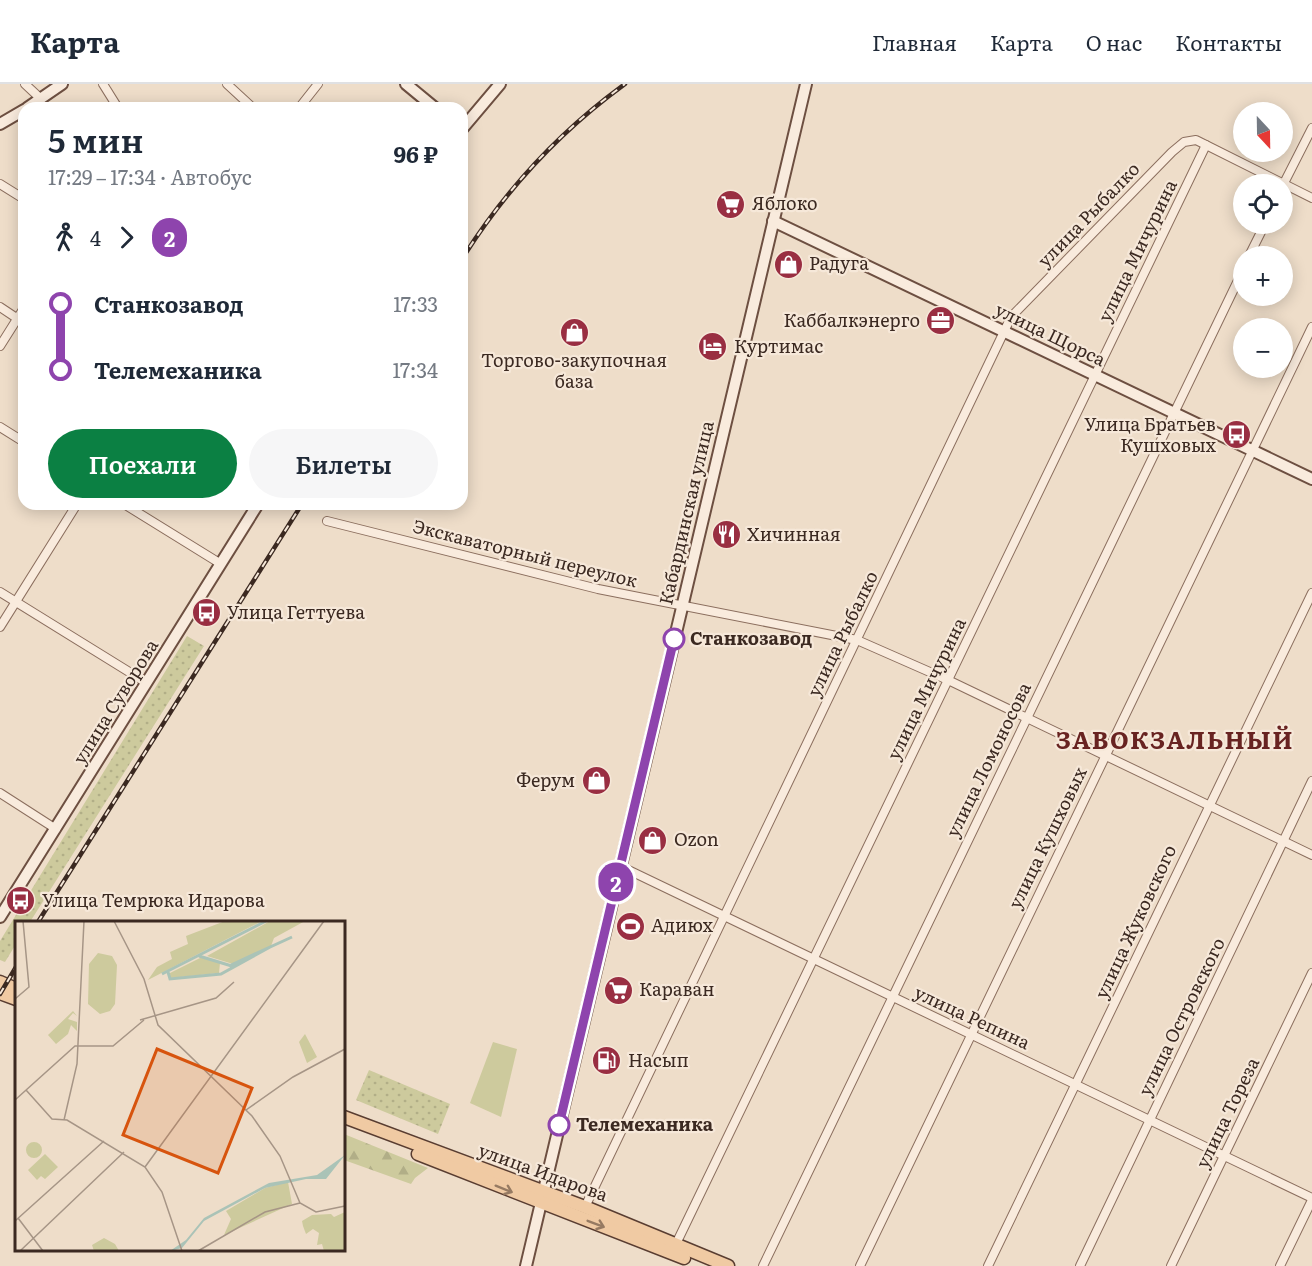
<!DOCTYPE html>
<html lang="ru">
<meta charset="utf-8">
<style>
body{margin:0;font-family:Literata,serif;background:#f6f6f7;color:#1f2937;height:100vh;display:flex;flex-direction:column;font-size:22px;white-space:nowrap}
*{box-sizing:border-box;margin:0}
p{font-size:20px;color:#747a83}
.icon{flex:none;width:33px;height:33px;fill:none;stroke:currentColor;stroke-width:2;stroke-linecap:round;stroke-linejoin:round}
.map{position:relative;flex:1;overflow:hidden}
.side{position:absolute;left:18px;top:18px;width:450px;height:408px;display:flex;flex-direction:column;background:#fff;border-radius:18px;box-shadow:0 3px 15px #0003}
.side>*{flex:none}
.badge{padding:0 12px;border-radius:20px;font-size:21px;line-height:39px}
.needle{width:39px;rotate:158deg}
.tools{position:absolute;left:1233px;top:18px;display:grid;gap:12px}
.tools a{display:grid;place-items:center;width:60px;height:60px;border-radius:50%;background:#fff;box-shadow:0 3px 15px #0003;font-size:30px}
.map>.badge{position:absolute;translate:-50% -50%;box-shadow:0 0 0 3px #fff}
.legs{display:flex;align-items:center;gap:9px;height:66px;padding:0 30px;font-size:20px}
.legs p{margin-inline-start:auto}
.head{display:flex;align-items:center;justify-content:space-between;height:102px;padding:0 30px}
h1{font-size:33px;font-weight:600;line-height:45px}
.button{display:flex;gap:12px;margin-top:auto;padding:12px 30px}
.button a{flex:1;height:69px;border-radius:36px;background:#0b8043;color:#fff;font-size:24px;font-weight:600;line-height:69px;text-align:center}
.button a+a{background:#f6f6f7;color:#1f2937}
ul{padding:0 30px;list-style:none}
li{display:flex;align-items:center;gap:21px;height:66px;font-size:22px}
li i{display:grid;place-items:center;width:9px;height:100%;margin:0 8px;background:currentColor}
li i::after{content:'';width:15px;height:15px;margin:-8px;border:4px solid;border-radius:50%;background:#fff}
li p{margin-inline-start:auto}
li:first-child i{background:linear-gradient(#0000 50%,currentColor 0)}
li:last-child i{background:linear-gradient(currentColor 50%,#0000 0)}
header{display:flex;align-items:center;gap:36px;box-sizing:border-box;height:84px;padding:0 30px;background:#fff;border-bottom:2px solid #e0e1e3}
header strong{font-size:28px}
nav{display:flex;gap:33px;margin-inline-start:auto;font-size:21px}
.map>svg:first-child{display:block}
.grass{fill:url(#grass-dots)}
.forest{fill:url(#forest-firs)}
.green{fill:#cdca9d}
.lines{fill:none;stroke-linecap:round;stroke-linejoin:round}
.street-casing{stroke:#8b6e5e;stroke-width:10}
.secondary-casing{stroke:#6d4f41;stroke-width:14}
.primary-casing{stroke:#593d31;stroke-width:15}
.street{stroke:#f9ebdd;stroke-width:8}
.secondary{stroke:#f9ebdd;stroke-width:10}
.primary{stroke:#f0caa3;stroke-width:12}
.rail-casing{stroke:#3b2921;stroke-width:4.5}
.rail{stroke:#f6e8d9;stroke-width:2;stroke-dasharray:7;stroke-linecap:butt}
.oneway{stroke:#967a62}
.line-1-casing{stroke:#fff;stroke-width:14}
.line-1{stroke:#8e44ad;stroke-width:9}
.stop-1-dot{fill:#fff;stroke:#8e44ad;stroke-width:3}
.labels{text-anchor:middle;stroke-width:4.5;stroke-linejoin:round;paint-order:stroke}
.poi-label{font-size:18px;fill:#3b2921;stroke:#f6e8d9;text-anchor:start}
.street-label{font-size:18px;fill:#3b2921;stroke:#f6e8d9}
.stop-label{font-size:18px;font-weight:bold;fill:#3b2921;stroke:#f6e8d9;text-anchor:start}
.district-label{font-size:24px;font-weight:bold;letter-spacing:1.5px;fill:#682321;stroke:#f6e8d9}
.inset-river{fill:none;stroke:#aac3b7;stroke-width:3}
.inset-road{fill:none;stroke:#a69586;stroke-width:1.5}
.view{fill:#d7540e;fill-opacity:0.15;stroke:#d7540e;stroke-width:3}
.inset-edge{fill:none;stroke:#3b2921;stroke-width:3}
</style>
<header>
<strong>Карта</strong>
<nav><a>Главная</a><a>Карта</a><a>О нас</a><a>Контакты</a></nav>
</header>
<div class="map">
<svg width="1312" height="1182" viewBox="0 0 1312 1182">
<defs>
<pattern id="grass-dots" width="8" height="8" patternUnits="userSpaceOnUse" patternTransform="scale(1.5)"><rect width="8" height="8" fill="#cdca9d"/><path d="M2 2h.1M6 6h.1" fill="none" stroke="#b1ae87" stroke-width="1.8" stroke-linecap="round"/></pattern>
<pattern id="forest-firs" width="22" height="20" patternUnits="userSpaceOnUse" patternTransform="scale(1.5)"><rect width="22" height="20" fill="#cdca9d"/><path d="M5 1l3.5 6h-7zM16 11l3.5 6h-7z" fill="#b1ae87"/></pattern>
</defs>
<rect width="100%" height="100%" fill="#eeddc9"/>
<g class="grass">
<path d="M187,552L204,562L30,838H16V860L5,878L0,876V857Z"/>
<path d="M369,986L450,1020L438,1050L356,1016Z"/>
</g>
<path class="forest" d="M344,1050L428,1084L415,1094L411,1100L344,1076Z"/>
<path class="green" d="M493,958L517,965L501,1033L470,1019Z"/>
<g class="lines">
<defs>
<g id="street">
<path d="M25,0L41,15"/>
<path d="M103,0L118,24"/>
<path d="M227,0L253,24"/>
<path d="M299,24L318,0"/>
<path d="M0,100L24,115"/>
<path d="M1282,103L1312,44"/>
<path d="M1249,172L1265,140"/>
<path d="M0,223L24,239"/>
<path d="M0,262L24,224"/>
<path d="M0,343L24,358"/>
<path d="M124,420L221,480"/>
<path d="M327,437L598,505L857,556L948,596L1312,771"/>
<path d="M0,508L147,599"/>
<path d="M0,543L77,420"/>
<path d="M0,709L56,745"/>
<path d="M620,782L1312,1114"/>
<path d="M585,1123L1011,233L1172,68L1184,58L1196,56L1312,114"/>
<path d="M675,1162L1206,61"/>
<path d="M763,1182L1244,184"/>
<path d="M860,1182L1312,243"/>
<path d="M988,1182L1312,509"/>
<path d="M1080,1182L1312,697"/>
<path d="M1171,1182L1312,889"/>
<path d="M1280,1182L1312,1116"/>
</g>
<g id="secondary">
<path d="M406,0L435,24"/>
<path d="M27,24L62,0"/>
<path d="M0,40L24,26"/>
<path d="M462,45L500,0"/>
<path d="M773,137L1312,395"/>
<path d="M0,833L258,420"/>
<path d="M526,1182L806,0"/>
</g>
<g id="primary">
<path d="M0,898L16,905"/>
<path d="M0,909L16,915"/>
<path d="M344,1033L585,1123L728,1182"/>
<path d="M418,1070L684,1174"/>
</g>
</defs>
<use href="#street" class="street-casing"/>
<use href="#secondary" class="secondary-casing"/>
<use href="#primary" class="primary-casing"/>
<use href="#street" class="street"/>
<use href="#secondary" class="secondary"/>
<use href="#primary" class="primary"/>
<defs>
<g id="rail">
<path d="M462,175C506,105 559,48 625,0"/>
<path d="M38,838L302,420"/>
<path d="M0,910L16,883"/>
</g>
</defs>
<use href="#rail" class="rail-casing"/>
<use href="#rail" class="rail"/>
</g>
<defs><path id="oneway-shaft" d="M-6 0H5M1.5-3L5.5 0L1.5 3" fill="none" stroke-width="1.6" stroke-linecap="round" stroke-linejoin="round" transform="scale(1.5)"/></defs>
<g class="oneway">
<use href="#oneway-shaft" transform="translate(504 1105) rotate(22)"/>
<use href="#oneway-shaft" transform="translate(596 1140) rotate(21)"/>
</g>
<g class="lines">
<defs>
<path id="line-1" d="M559,1041L674,555"/>
</defs>
<use href="#line-1" class="line-1-casing"/>
<use href="#line-1" class="line-1"/>
</g>
<defs>
<symbol id="supermarket-disc" viewBox="-11 -11 22 22"><circle r="9.5" fill="#992e42" stroke="#f6e8d9"/><path d="M-6-5.5h2.5l.6 2H6L4.5 2H-2.5L-4.4-4H-6ZM-1.5 3.2a1.3 1.3 0 1 0 .1 0ZM3 3.2a1.3 1.3 0 1 0 .1 0Z" fill="#fff"/></symbol>
<symbol id="shop-disc" viewBox="-11 -11 22 22"><circle r="9.5" fill="#992e42" stroke="#f6e8d9"/><path d="M-5-2.5h2.3a2.7 3.5 0 0 1 5.4 0H5L5.5 6h-11ZM-1.5-2.5h3a1.5 2.3 0 0 0-3 0Z" fill="#fff"/></symbol>
<symbol id="office-disc" viewBox="-11 -11 22 22"><circle r="9.5" fill="#992e42" stroke="#f6e8d9"/><path d="M-6-3h4V-5.5h4V-3h4V5H-6ZM-1-4.5V-3h2v-1.5ZM-6 0V1H6V0Z" fill="#fff"/></symbol>
<symbol id="hotel-disc" viewBox="-11 -11 22 22"><circle r="9.5" fill="#992e42" stroke="#f6e8d9"/><path d="M-6-4.5h1.5V1H6V5H4.5V3h-9V5H-6ZM-4 0a1.8 1.8 0 1 1 3.6 0ZM.5 0V-2.5h3Q6-2.5 6 0Z" fill="#fff"/></symbol>
<symbol id="bus-disc" viewBox="-11 -11 22 22"><circle r="9.5" fill="#992e42" stroke="#f6e8d9"/><path d="M-5-6H5V4H4V6H2V4H-2V6H-4V4H-5ZM-3.5-4V0h7V-4ZM-3.5 1.2v1.5H-2V1.2ZM2 1.2v1.5H3.5V1.2Z" fill="#fff"/></symbol>
<symbol id="restaurant-disc" viewBox="-11 -11 22 22"><circle r="9.5" fill="#992e42" stroke="#f6e8d9"/><path d="M-5-6h1v4h1v-4h1v4h1v-4h1v5L-1.5 .5V6h-2V.5L-5-1ZM5-6V6H3V1.5H1.5Q1.5-4 5-6Z" fill="#fff"/></symbol>
<symbol id="stadium-disc" viewBox="-11 -11 22 22"><circle r="9.5" fill="#992e42" stroke="#f6e8d9"/><path d="M0-5a6.5 5 0 1 0 0 10a6.5 5 0 1 0 0-10ZM-3.5-1.8h7v3.6h-7Z" fill="#fff"/></symbol>
<symbol id="fuel-disc" viewBox="-11 -11 22 22"><circle r="9.5" fill="#992e42" stroke="#f6e8d9"/><path d="M-5.5-6h7V0h2V4h1.3V-2.5L3-4.5l.8-.8L6-3V5H2.5V1h-1V6h-7ZM-4.2-4.7v3.2H.2V-4.7Z" fill="#fff"/></symbol>
</defs>
<g fill-rule="evenodd">
<use href="#supermarket-disc" x="714" y="104" width="33" height="33"/>
<use href="#shop-disc" x="772" y="164" width="33" height="33"/>
<use href="#office-disc" x="924" y="220" width="33" height="33"/>
<use href="#shop-disc" x="558" y="232" width="33" height="33"/>
<use href="#hotel-disc" x="696" y="246" width="33" height="33"/>
<use href="#bus-disc" x="1220" y="334" width="33" height="33"/>
<use href="#restaurant-disc" x="710" y="434" width="33" height="33"/>
<use href="#bus-disc" x="190" y="512" width="33" height="33"/>
<use href="#shop-disc" x="580" y="680" width="33" height="33"/>
<use href="#shop-disc" x="636" y="740" width="33" height="33"/>
<use href="#bus-disc" x="4" y="800" width="33" height="33"/>
<use href="#stadium-disc" x="614" y="826" width="33" height="33"/>
<use href="#supermarket-disc" x="602" y="890" width="33" height="33"/>
<use href="#fuel-disc" x="590" y="960" width="33" height="33"/>
</g>
<g class="stop-1-dot">
<circle cx="674" cy="555" r="10"/>
<circle cx="559" cy="1041" r="10"/>
</g>
<g class="labels">
<g class="poi-label">
<text x="752" y="126">Яблоко</text>
<text x="809" y="186">Радуга</text>
<text x="920" y="243" text-anchor="end">Каббалкэнерго</text>
<text x="734" y="269">Куртимас</text>
<text x="574" y="283" text-anchor="middle">Торгово-закупочная<tspan x="574" dy="21">база</tspan></text>
<text x="1216" y="347" text-anchor="end">Улица Братьев<tspan x="1216" dy="21">Кушховых</tspan></text>
<text x="747" y="457">Хичинная</text>
<text x="227" y="535">Улица Геттуева</text>
<text x="575" y="703" text-anchor="end">Ферум</text>
<text x="674" y="762">Ozon</text>
<text x="42" y="823">Улица Темрюка Идарова</text>
<text x="651" y="848">Адиюх</text>
<text x="639" y="912">Караван</text>
<text x="628" y="983">Насып</text>
</g>
<g class="street-label">
<text transform="translate(1089 131) rotate(-46)" y="6">улица Рыбалко</text>
<text transform="translate(1138 167) rotate(-64)" y="6">улица Мичурина</text>
<text transform="translate(1050 251) rotate(26)" y="6">улица Щорса</text>
<text transform="translate(687 429) rotate(-77)" y="6">Кабардинская улица</text>
<text transform="translate(525 470) rotate(14)" y="6">Экскаваторный переулок</text>
<text transform="translate(843 550) rotate(-64)" y="6">улица Рыбалко</text>
<text transform="translate(927 605) rotate(-64)" y="6">улица Мичурина</text>
<text transform="translate(116 618) rotate(-58)" y="6">улица Суворова</text>
<text transform="translate(989 676) rotate(-64)" y="6">улица Ломоносова</text>
<text transform="translate(1048 754) rotate(-64)" y="6">улица Кушховых</text>
<text transform="translate(1136 838) rotate(-65)" y="6">улица Жуковского</text>
<text transform="translate(1182 933) rotate(-64)" y="6">улица Островского</text>
<text transform="translate(972 934) rotate(25)" y="6">улица Репина</text>
<text transform="translate(1228 1029) rotate(-64)" y="6">улица Тореза</text>
<text transform="translate(543 1089) rotate(20)" y="6">улица Идарова</text>
</g>
<g class="stop-label">
<text x="690" y="561">Станкозавод</text>
<text x="576" y="1047">Телемеханика</text>
</g>
<g class="district-label">
<text x="1175" y="665">ЗАВОКЗАЛЬНЫЙ</text>
</g>
</g>
<g transform="translate(15 837)">
<rect width="330" height="330" fill="#eeddc9"/>
<path d="M210,0H247L133,59L142,46L157,38L155,31L173,23L171,15ZM255,0H290L259,17L256,25L218,43L192,35ZM187,36L205,42L204,52L156,57L153,53ZM330,291V330H309L307,323L302,324L304,312L298,308L291,313L288,305L287,300L297,294L316,293L319,296Z" fill="#cdca9d"/>
<path d="M83,32L97,35L102,44L100,83L95,90L85,93L73,83L74,43ZM58,90L62,95L58,92L53,98L62,101V110L56,104L53,113L41,123L33,114ZM290,113L302,136L292,142L284,121ZM11 229a8 8 0 1 1 16 0a8 8 0 1 1-16 0ZM30,233L43,246L30,258L26,255L22,259L13,249ZM273,261L277,283L209,314L216,298L211,290L250,267ZM89,317L100,323L104,330H79L77,324Z" fill="#cdca9d"/>
<path d="M330,234L311,258H291L250,267L189,300L167,327L155,330L171,319L189,297L254,262L302,254Z" fill="#aac3b7"/>
<path class="inset-river" d="M184,35L220,46M216,44L277,16M153,51L155,58L206,53L257,25M147,53L251,0"/>
<path class="inset-road" d="M99,0L129,58L143,104L237,195L265,235L285,282L301,291L330,285M0,78L14,66L8,0M125,99L201,77L219,61M11,169L37,198L52,199L130,246L147,271L167,330M0,179L60,125H98L129,99M231,189L278,156L330,128M49,199L62,143L69,0M130,246L309,0M3,297L28,330M0,300L89,220M5,330L109,231M183,330L250,291L285,282"/>
<path class="view" d="M142,128L237,167L203,252L108,214Z"/>
<rect width="330" height="330" class="inset-edge"/>
</g>
</svg>
<div class="tools">
<a><svg class="needle" viewBox="-14 -14 28 28"><path d="M0-13l5 13h-10z" fill="#e53935"/><path d="M0 13l5-13h-10z" fill="#747a83"/></svg></a>
<a><svg class="icon" aria-label="locate" viewBox="0 0 24 24"><circle cx="12" cy="12" r="6"/><path d="M12 2v4M12 18v4M2 12h4M18 12h4"/></svg></a>
<a>+</a>
<a>−</a>
</div>
<b class="badge" style="left:616px;top:798px;background:#8e44ad;color:#fff">2</b>
<section class="side">
<div class="head"><div><h1>5 мин</h1><p>17:29 – 17:34 · Автобус</p></div><b>96 ₽</b></div>
<div class="legs"><svg class="icon" aria-label="walk" viewBox="0 0 24 24"><circle cx="13" cy="4" r="2"/><path d="M13 8l-2 6 4 7M11 14l-3 7M7 12l3-4h3l4 4"/></svg>4<svg class="icon" aria-label="forward" viewBox="0 0 24 24"><path d="M9 5l7 7-7 7"/></svg><b class="badge" style="background:#8e44ad;color:#fff">2</b></div>
<ul>
<li><i style="color:#8e44ad"></i><b>Станкозавод</b><p>17:33</p></li>
<li><i style="color:#8e44ad"></i><b>Телемеханика</b><p>17:34</p></li>
</ul>
<div class="button"><a>Поехали</a><a>Билеты</a></div>
</section>
</div>
